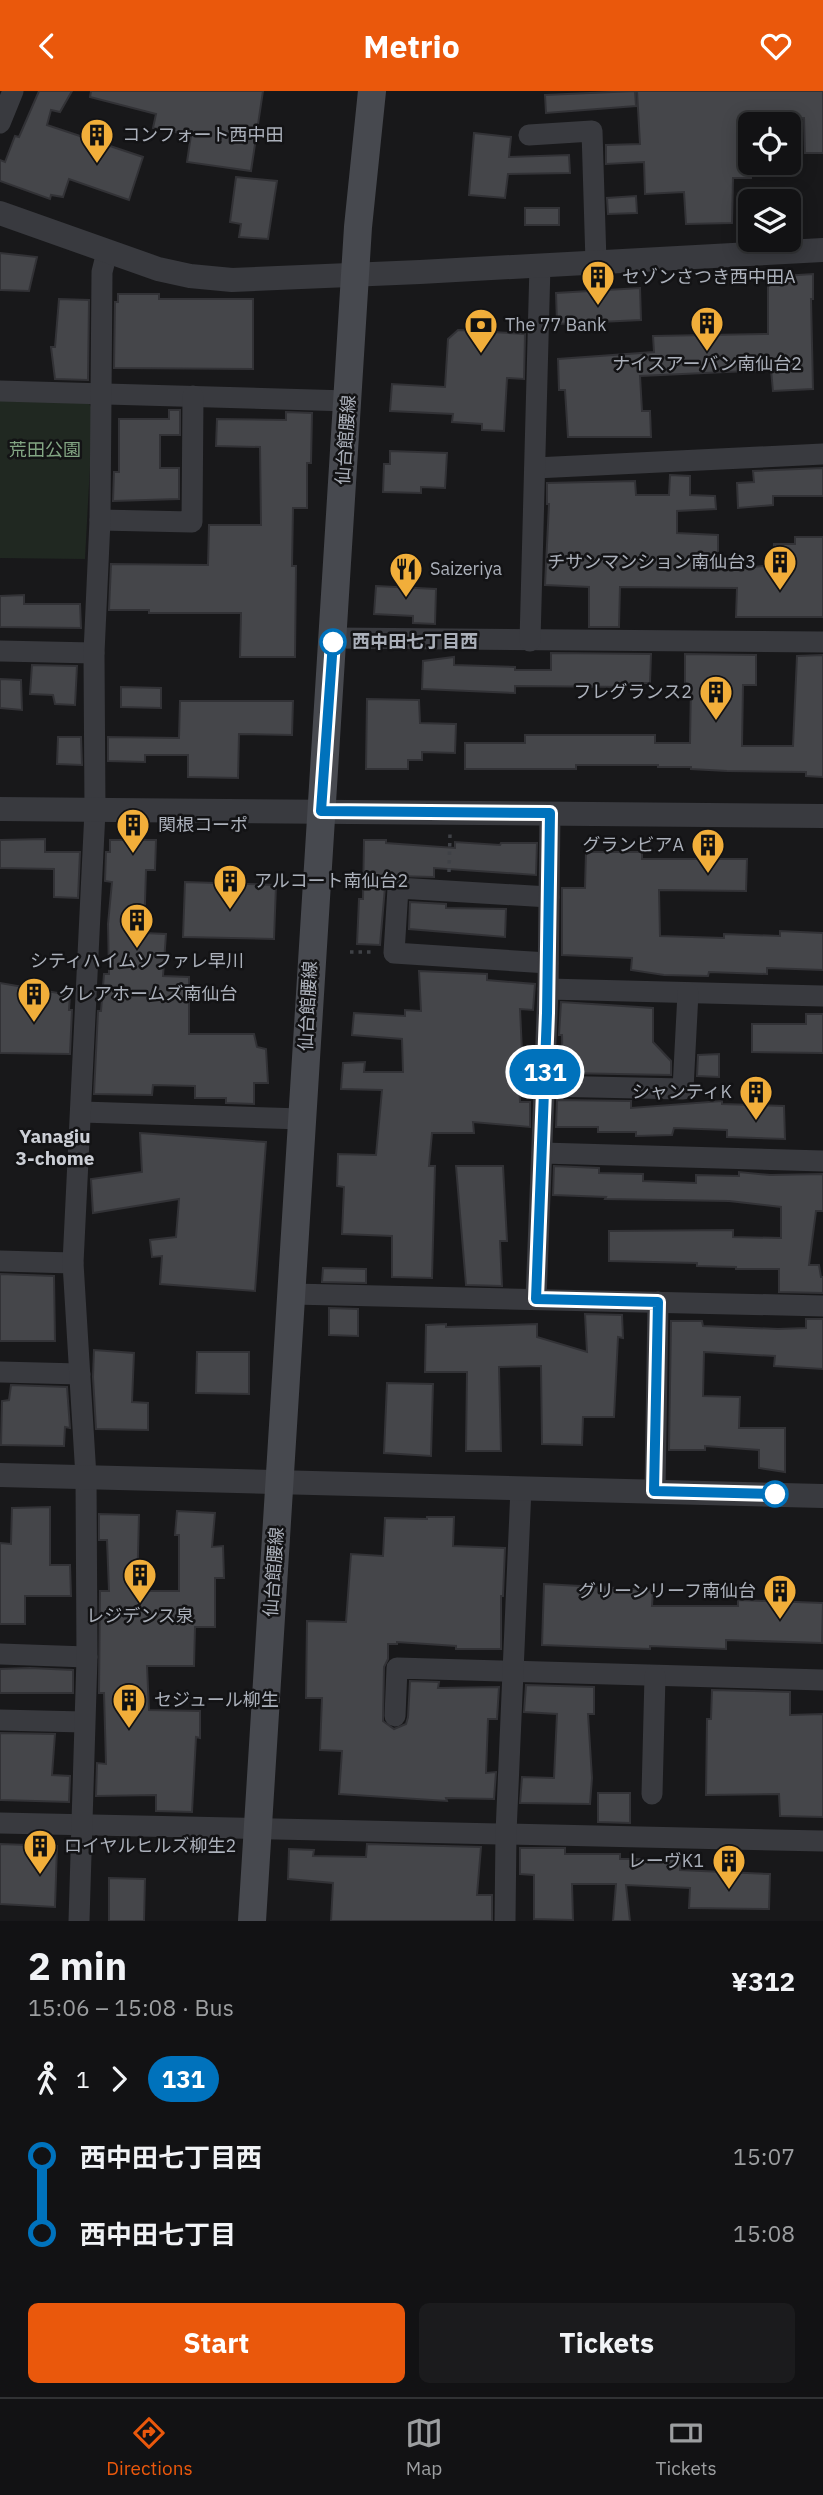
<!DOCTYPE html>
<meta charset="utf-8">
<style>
body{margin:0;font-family:"IBM Plex Sans","Noto Sans JP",sans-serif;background:#1b1b1d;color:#f1f3f6;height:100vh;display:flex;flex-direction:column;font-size:26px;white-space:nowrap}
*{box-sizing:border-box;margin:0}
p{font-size:23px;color:#9c9ea0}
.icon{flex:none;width:38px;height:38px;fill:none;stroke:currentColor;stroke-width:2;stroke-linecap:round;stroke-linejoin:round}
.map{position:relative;height:1830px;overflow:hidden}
.panel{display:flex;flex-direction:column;background:#121214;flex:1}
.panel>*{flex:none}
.badge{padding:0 14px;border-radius:23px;font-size:24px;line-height:46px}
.buttons{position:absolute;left:738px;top:21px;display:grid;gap:14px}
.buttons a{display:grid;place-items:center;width:63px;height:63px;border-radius:10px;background:#121214;box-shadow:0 4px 18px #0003,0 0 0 2px #313234;font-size:35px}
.map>.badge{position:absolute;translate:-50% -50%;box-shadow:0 0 0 4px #fff}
.legs{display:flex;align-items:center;gap:10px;height:77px;padding:0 28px;font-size:23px}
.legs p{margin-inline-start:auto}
.head{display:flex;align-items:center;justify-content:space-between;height:119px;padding:0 28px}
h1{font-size:38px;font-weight:700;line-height:52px}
.action{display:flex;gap:14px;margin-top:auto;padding:14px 28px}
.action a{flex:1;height:80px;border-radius:10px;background:#ea580c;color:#fff;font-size:28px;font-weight:700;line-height:80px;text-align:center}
.action a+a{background:#1b1b1d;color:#f1f3f6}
ul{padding:0 28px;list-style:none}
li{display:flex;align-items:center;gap:24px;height:77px;font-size:26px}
li i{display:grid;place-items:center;width:10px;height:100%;margin:0 9px;background:currentColor}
li i::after{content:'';width:18px;height:18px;margin:-9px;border:5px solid;border-radius:50%;background:#121214}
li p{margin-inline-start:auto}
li:first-child i{background:linear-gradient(#0000 50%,currentColor 0)}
li:last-child i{background:linear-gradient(currentColor 50%,#0000 0)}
header{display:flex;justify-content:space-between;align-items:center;height:91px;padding:0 28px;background:#ea580c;color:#fff;font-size:32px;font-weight:700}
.menu{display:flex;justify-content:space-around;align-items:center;height:98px;border-top:2px solid #313234;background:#121214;font-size:19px;color:#9c9ea0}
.menu a{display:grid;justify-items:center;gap:4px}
.menu .current{color:#ea580c}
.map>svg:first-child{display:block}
.park{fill:#202821}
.building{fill:#45464a;stroke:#323236;stroke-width:2}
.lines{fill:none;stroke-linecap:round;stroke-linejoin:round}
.path{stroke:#3f4146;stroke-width:3.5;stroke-dasharray:3.5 5;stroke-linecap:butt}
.minor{stroke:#393a3f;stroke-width:21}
.tertiary{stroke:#393a3f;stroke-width:24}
.secondary{stroke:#47494f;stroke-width:28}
.line-1-casing{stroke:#fff;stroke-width:16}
.line-1{stroke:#0072bc;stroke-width:10}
.stop-1-dot{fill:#fff;stroke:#0072bc;stroke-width:3.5}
.labels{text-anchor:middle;stroke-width:5;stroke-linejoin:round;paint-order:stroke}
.poi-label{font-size:18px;fill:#abb0ba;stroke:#131315;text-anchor:start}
.street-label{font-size:18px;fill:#abb0ba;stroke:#131315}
.park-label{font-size:18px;fill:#82a583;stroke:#131315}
.stop-label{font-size:18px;font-weight:bold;fill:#abb0ba;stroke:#131315;text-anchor:start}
.neighbourhood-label{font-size:19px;font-weight:bold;fill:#cccfd6;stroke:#131315}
</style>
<header><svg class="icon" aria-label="back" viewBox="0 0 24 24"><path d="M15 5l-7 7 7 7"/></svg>Metrio<svg class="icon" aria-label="heart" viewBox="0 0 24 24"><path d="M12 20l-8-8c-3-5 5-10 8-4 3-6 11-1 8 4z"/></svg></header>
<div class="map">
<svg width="823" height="1830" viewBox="0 0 823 1830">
<rect width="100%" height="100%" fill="#18181a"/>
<path class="park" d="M0,308H86L93,319L85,468L0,467Z"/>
<g class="building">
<path d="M39,0H72L60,21L51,19L47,34L143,66L129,109L69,88L63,106L51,104L50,108L0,90V69L5,71L15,45L19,46Z"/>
<path d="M91,0H263L251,80L187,71L191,44L153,37L156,23L90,6Z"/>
<path d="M635,0L636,15L546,22L545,4Z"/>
<path d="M637,0H823V62H805L804,27L751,30V87H733L732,132L686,133L684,101L645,103L644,71L606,73V54L640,53Z"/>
<path d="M474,42L511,46L509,66L569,64L570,82L508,83L505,107L469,104Z"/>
<path d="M236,86L277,90L268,148L239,146L241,133L230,131Z"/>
<path d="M636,105L637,122L608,123L607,107Z"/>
<rect x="525" y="117" width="34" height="17"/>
<path d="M0,162L37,166L29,200L0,199Z"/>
<path d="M813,183V208H811L813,298L773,300L771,279L640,285L642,320H650L651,346H568L565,299H559L558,268L654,261L653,245L768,243V186Z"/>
<path d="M640,197L641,229L557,233L556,202Z"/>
<path d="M118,203H159V208H253V278L114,277L115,211H118Z"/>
<path d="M59,208L89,209L88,289L55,288L51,256H55Z"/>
<path d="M458,239L525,243L524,288L507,287L504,340L482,339V333L452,331L453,323L390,320L392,293L445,296L448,248Z"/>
<path d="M169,319H180V344H160V377H179V408L113,410L114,381H119V328H169Z"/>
<path d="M286,321L312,322L311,372H307V417H293L292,475H296L295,566H240L241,522H149V519H109L111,473L208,474L209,434H261L260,356L216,355L217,328L286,329Z"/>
<path d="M390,360L447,362L445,397L421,396V402L383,401L384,373H390Z"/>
<path d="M823,377V405H773V414L738,417L737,392L754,391L753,380Z"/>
<path d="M670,384L690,385V404L715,405L716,418L677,420V442L718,444V479L774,474V453H795V446H823V526H736L737,497L620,496L619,536H589V496L545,494L549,413H547V392L635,390L636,404H669Z"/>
<path d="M376,495L436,498L435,533L413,532V525L374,523Z"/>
<path d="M24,504V513H80L81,537L0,536V505Z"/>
<path d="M551,562L651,563L650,592H633V596L515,595V602L422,598L423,570L454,566V574L515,576V579H551Z"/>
<path d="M685,563L756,564V594H743L742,655H793L797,565L823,564V686L806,685V681L727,680L691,678V676H658V674H576V678H465V652H525V644H655V652H690L691,594H685Z"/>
<path d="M32,574L77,575L75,614L55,613L53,604L30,603Z"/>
<path d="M0,588L21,589L22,619L0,617Z"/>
<path d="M121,596L161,597V617L121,616Z"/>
<path d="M367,608L419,609L420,632L456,633L455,662L422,661V669H408V678H366Z"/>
<path d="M180,610H293L292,644L239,643L238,687L188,686V664H145V671L108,670V646L179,647Z"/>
<path d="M58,646H81L82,674L57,673Z"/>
<path d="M45,748V761H80L78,807L54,806V778L0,777V749Z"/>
<path d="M110,749H156L155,779H146L144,842L166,843L163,885L189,886V943H254L257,956L266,958L268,992H254V1013L226,1012V1007H195V995L153,994L152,1004L94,1003L98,920H101L104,883H109L108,833L112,791L105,790L106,761H110Z"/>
<path d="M364,749H386V752L455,757V751L500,754L501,752H537L536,784L434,777V786L393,785L388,789L385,796L380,854L357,853L359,808H363Z"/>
<path d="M586,761H642V768H747L746,800L659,799L660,845L724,847V843L780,845V840L823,842V879L767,877V883L709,881L708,885L664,884L631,879L632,867L562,864V797H585Z"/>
<path d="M185,791L276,794L274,848L183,846Z"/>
<path d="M410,811L446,813V817L506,818L505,846L409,838Z"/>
<path d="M419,880L487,883V889L535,893L533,919L520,918L522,961H518L520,1011H530V1036L473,1031L474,1042H432L429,1075H435L432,1187L392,1186V1145L342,1143L344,1096L337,1095L338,1063L376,1064L382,999L341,998L343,972L365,971L364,981H403L402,948L352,944L354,922L405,925V919L421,920Z"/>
<path d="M0,892L70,904L69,919H72L70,963L0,962Z"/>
<path d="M561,911L653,917V951L671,970V984L563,982L562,944H559Z"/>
<path d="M806,923H823V962L752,961V933H806Z"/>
<path d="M719,963V986L697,985L698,964Z"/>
<path d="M557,1009L631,1010V1017L722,1010V1013L784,1015L785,1048L727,1046V1039L674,1037L672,1044L636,1045V1041H598V1036H556Z"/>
<path d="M140,1042L266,1051L255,1200L160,1193L162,1165L152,1166L150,1149L176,1146L179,1108L93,1122L91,1088L142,1081Z"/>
<path d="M456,1075H503L507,1150H500L502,1195L466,1194Z"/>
<path d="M554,1075L599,1077V1082L643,1083V1090L696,1092V1084L739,1085V1081L770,1084L823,1083V1120H816L809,1174H819L821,1186H823V1202L779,1201V1178H736V1176L697,1175V1172L609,1170V1140L733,1139V1146L781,1147V1116L729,1110L605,1108L606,1106L553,1104Z"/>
<path d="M323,1177L366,1178V1192L322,1191Z"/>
<path d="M0,1183L54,1185L55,1250H0Z"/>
<path d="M329,1217L358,1218V1245L329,1244Z"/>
<path d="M585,1223L622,1224L623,1247L618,1246L614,1326H583L582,1354L542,1353L541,1275L499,1276L501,1360H466L467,1281H425L426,1234L446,1233V1236L537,1233V1246L587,1261Z"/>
<path d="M806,1228H823V1278L774,1275L775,1265L704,1261L703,1305L740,1306L739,1337H785V1381L759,1377V1359L705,1355V1359H669L671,1230H702L703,1235L778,1238L806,1237Z"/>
<path d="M94,1259L134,1262L132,1311L148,1312V1339L96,1338L93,1286Z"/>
<path d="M197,1261H249V1303L196,1302Z"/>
<path d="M387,1292L433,1293L431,1365L384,1362Z"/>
<path d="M11,1294L67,1296L70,1337L65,1336L64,1355L1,1354L2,1310L9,1309Z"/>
<path d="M50,1416V1474H70L71,1505H25V1533H0V1452L11,1453L12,1417Z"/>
<path d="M177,1420L215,1422L212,1456L223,1455L224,1487H215V1536H195L194,1575H147L149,1619L200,1620V1647L196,1646L192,1721L156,1720V1704L96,1705L97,1672L106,1673L104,1602H99L100,1500H109L107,1449H99V1423L139,1424L137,1500H179V1444H175Z"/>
<path d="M427,1426H454L453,1455L505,1457L503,1505H501V1558H456V1555L397,1551V1553H388V1568L384,1576L383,1630L394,1638L406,1633L408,1626L410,1590L439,1591L438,1597L499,1596L497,1628H488L486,1682L496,1681L494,1708L446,1707L447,1710L339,1703L342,1660L320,1659L322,1607H306L307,1530L346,1531L351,1463L383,1465L385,1427L427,1428Z"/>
<path d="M544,1493L653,1499L652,1515H738V1509L823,1512L822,1552L726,1549V1558L650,1555V1558L542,1554Z"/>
<path d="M30,1577L73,1579V1602H0V1578Z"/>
<path d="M526,1594L594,1596V1623H588L592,1687L590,1713L520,1712L522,1686L554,1687L557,1623L524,1621Z"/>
<path d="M712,1599L790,1601V1624L823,1623V1726L780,1725L779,1703L706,1704L707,1628H711Z"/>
<path d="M0,1642L55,1643L52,1684L70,1685L69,1711L0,1709Z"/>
<path d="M598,1702H630V1732L598,1731Z"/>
<path d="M0,1753L57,1755L55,1816L0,1813Z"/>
<path d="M367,1753L481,1756L477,1804H492V1830H331L333,1792L288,1788L289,1758L314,1759L313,1765L366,1766Z"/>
<path d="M520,1757H565V1763H620V1768H681L680,1779L770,1783L769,1818L689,1817L690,1797L626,1794L630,1830H613L616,1793H572L573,1829L534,1828V1784L520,1783Z"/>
<path d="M109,1787L145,1788L144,1830H109Z"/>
</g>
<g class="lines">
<g class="path">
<path d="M449,781L450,743"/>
<path d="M350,861H375"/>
</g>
<g class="minor">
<path d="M0,32L13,0"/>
<path d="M529,44L592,40L596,171"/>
<path d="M0,300L348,310"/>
<path d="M535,377L823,363"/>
<path d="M100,429L192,431L193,305"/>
<path d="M333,547L823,551"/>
<path d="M530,550L540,174"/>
<path d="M0,560L94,562"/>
<path d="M548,872L394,862L398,797L549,806"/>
<path d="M548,898L823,905"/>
<path d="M545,995L683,998L688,902"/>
<path d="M82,1021L302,1028"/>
<path d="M542,1062L823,1070"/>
<path d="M0,1170L73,1172"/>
<path d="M292,1203L823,1215"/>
<path d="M536,1208L548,898L550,722"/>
<path d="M0,1281L80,1283"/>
<path d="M655,1400L658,1211"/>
<path d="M0,1563L87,1566"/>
<path d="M395,1625L397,1577L823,1589"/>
<path d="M0,1629L84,1631"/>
<path d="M652,1703L655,1585"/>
<path d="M0,1732L823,1750"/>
<path d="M79,1830L87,1566L86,1386L73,1172L95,720L94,562L100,429L102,181L107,161"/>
<path d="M505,1830L506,1742L521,1397"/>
</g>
<g class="tertiary">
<path d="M0,122L158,178L190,185L232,189L420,181L823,159"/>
<path d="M0,718L823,725"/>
<path d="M0,1384L823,1405"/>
</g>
<path class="secondary" d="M252,1830L358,136L372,0"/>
</g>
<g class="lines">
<defs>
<path id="line-1" d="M333,551L321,720L550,722L547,922L536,1208L658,1211L654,1400L775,1403"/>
</defs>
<use href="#line-1" class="line-1-casing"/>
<use href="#line-1" class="line-1"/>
</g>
<defs>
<symbol id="building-pin" viewBox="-11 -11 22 30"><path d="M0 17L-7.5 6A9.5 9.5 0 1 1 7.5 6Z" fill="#f1ae3a" stroke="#131315"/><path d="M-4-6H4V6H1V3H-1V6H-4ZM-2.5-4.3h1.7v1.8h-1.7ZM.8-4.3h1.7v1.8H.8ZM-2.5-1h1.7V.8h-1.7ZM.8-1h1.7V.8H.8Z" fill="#111"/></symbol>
<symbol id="bank-pin" viewBox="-11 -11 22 30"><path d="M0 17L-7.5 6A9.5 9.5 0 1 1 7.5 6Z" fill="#f1ae3a" stroke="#131315"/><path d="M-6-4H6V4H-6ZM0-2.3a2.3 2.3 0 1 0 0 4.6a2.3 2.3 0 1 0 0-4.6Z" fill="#111"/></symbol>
<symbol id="restaurant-pin" viewBox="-11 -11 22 30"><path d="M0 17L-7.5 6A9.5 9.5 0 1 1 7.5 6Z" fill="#f1ae3a" stroke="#131315"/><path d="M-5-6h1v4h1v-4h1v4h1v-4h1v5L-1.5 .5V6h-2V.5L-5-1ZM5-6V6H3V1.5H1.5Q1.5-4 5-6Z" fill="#111"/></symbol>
</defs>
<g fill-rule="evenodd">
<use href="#building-pin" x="78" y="25" width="38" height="52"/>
<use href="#building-pin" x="579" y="167" width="38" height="52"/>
<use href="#building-pin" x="688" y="213" width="38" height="52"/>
<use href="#bank-pin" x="462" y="215" width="38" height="52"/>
<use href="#building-pin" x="761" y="452" width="38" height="52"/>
<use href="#restaurant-pin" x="387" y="459" width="38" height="52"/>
<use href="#building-pin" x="697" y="582" width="38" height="52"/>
<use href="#building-pin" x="114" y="715" width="38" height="52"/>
<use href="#building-pin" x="689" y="735" width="38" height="52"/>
<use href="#building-pin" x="211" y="771" width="38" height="52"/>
<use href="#building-pin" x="118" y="810" width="38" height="52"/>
<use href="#building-pin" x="15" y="884" width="38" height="52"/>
<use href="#building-pin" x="737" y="982" width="38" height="52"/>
<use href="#building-pin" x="121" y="1465" width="38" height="52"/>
<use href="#building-pin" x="761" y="1481" width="38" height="52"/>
<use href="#building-pin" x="110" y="1590" width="38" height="52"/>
<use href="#building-pin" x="21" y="1736" width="38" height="52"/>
<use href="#building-pin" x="710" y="1751" width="38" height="52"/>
</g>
<g class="stop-1-dot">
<circle cx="333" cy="551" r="12"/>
<circle cx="775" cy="1403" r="12"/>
</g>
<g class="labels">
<g class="poi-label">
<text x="122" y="50">コンフォート西中田</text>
<text x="622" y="192">セゾンさつき西中田A</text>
<text x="505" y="240">The 77 Bank</text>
<text x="707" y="279" text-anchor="middle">ナイスアーバン南仙台2</text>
<text x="756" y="477" text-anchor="end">チサンマンション南仙台3</text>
<text x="430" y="484">Saizeriya</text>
<text x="692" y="607" text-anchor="end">フレグランス2</text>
<text x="158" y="740">関根コーポ</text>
<text x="684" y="760" text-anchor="end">グランビアA</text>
<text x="254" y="796">アルコート南仙台2</text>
<text x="137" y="876" text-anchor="middle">シティハイムソファレ早川</text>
<text x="58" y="909">クレアホームズ南仙台</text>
<text x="732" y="1007" text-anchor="end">シャンティK</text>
<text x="756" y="1506" text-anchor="end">グリーンリーフ南仙台</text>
<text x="140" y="1531" text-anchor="middle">レジデンス泉</text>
<text x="154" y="1615">セジュール柳生</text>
<text x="64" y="1761">ロイヤルヒルズ柳生2</text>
<text x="704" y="1776" text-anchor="end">レーヴK1</text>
</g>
<g class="street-label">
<text transform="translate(346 349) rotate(-86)" y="6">仙台館腰線</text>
<text transform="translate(308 915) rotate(-87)" y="6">仙台館腰線</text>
<text transform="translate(274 1481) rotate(-86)" y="6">仙台館腰線</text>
</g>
<g class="park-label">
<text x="45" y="365">荒田公園</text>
</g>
<g class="stop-label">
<text x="352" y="557">西中田七丁目西</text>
</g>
<g class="neighbourhood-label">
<text x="55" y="1052">Yanagiu<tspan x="55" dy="22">3-chome</tspan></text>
</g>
</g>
</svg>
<div class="buttons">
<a><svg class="icon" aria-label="locate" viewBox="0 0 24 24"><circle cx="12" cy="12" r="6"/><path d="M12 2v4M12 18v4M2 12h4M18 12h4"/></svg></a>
<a><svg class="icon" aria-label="layers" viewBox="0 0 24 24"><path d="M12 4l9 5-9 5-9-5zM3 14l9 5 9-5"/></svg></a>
</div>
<b class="badge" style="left:545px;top:981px;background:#0072bc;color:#fff">131</b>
</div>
<section class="panel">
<div class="head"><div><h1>2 min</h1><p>15:06 – 15:08 · Bus</p></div><b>¥312</b></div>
<div class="legs"><svg class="icon" aria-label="walk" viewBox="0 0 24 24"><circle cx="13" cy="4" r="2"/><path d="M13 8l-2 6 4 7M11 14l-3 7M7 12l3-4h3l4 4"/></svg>1<svg class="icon" aria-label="forward" viewBox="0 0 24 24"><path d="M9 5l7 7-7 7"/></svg><b class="badge" style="background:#0072bc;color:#fff">131</b></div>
<ul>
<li><i style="color:#0072bc"></i><b>西中田七丁目西</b><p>15:07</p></li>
<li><i style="color:#0072bc"></i><b>西中田七丁目</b><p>15:08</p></li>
</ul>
<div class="action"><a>Start</a><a>Tickets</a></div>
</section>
<nav class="menu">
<a class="current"><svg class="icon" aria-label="directions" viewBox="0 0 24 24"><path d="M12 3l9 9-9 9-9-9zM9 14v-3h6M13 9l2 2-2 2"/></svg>Directions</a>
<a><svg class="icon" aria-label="map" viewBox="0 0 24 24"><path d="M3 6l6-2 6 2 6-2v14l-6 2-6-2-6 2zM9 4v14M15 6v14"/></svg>Map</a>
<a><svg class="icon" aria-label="tickets" viewBox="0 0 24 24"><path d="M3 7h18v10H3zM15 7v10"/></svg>Tickets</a>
</nav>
